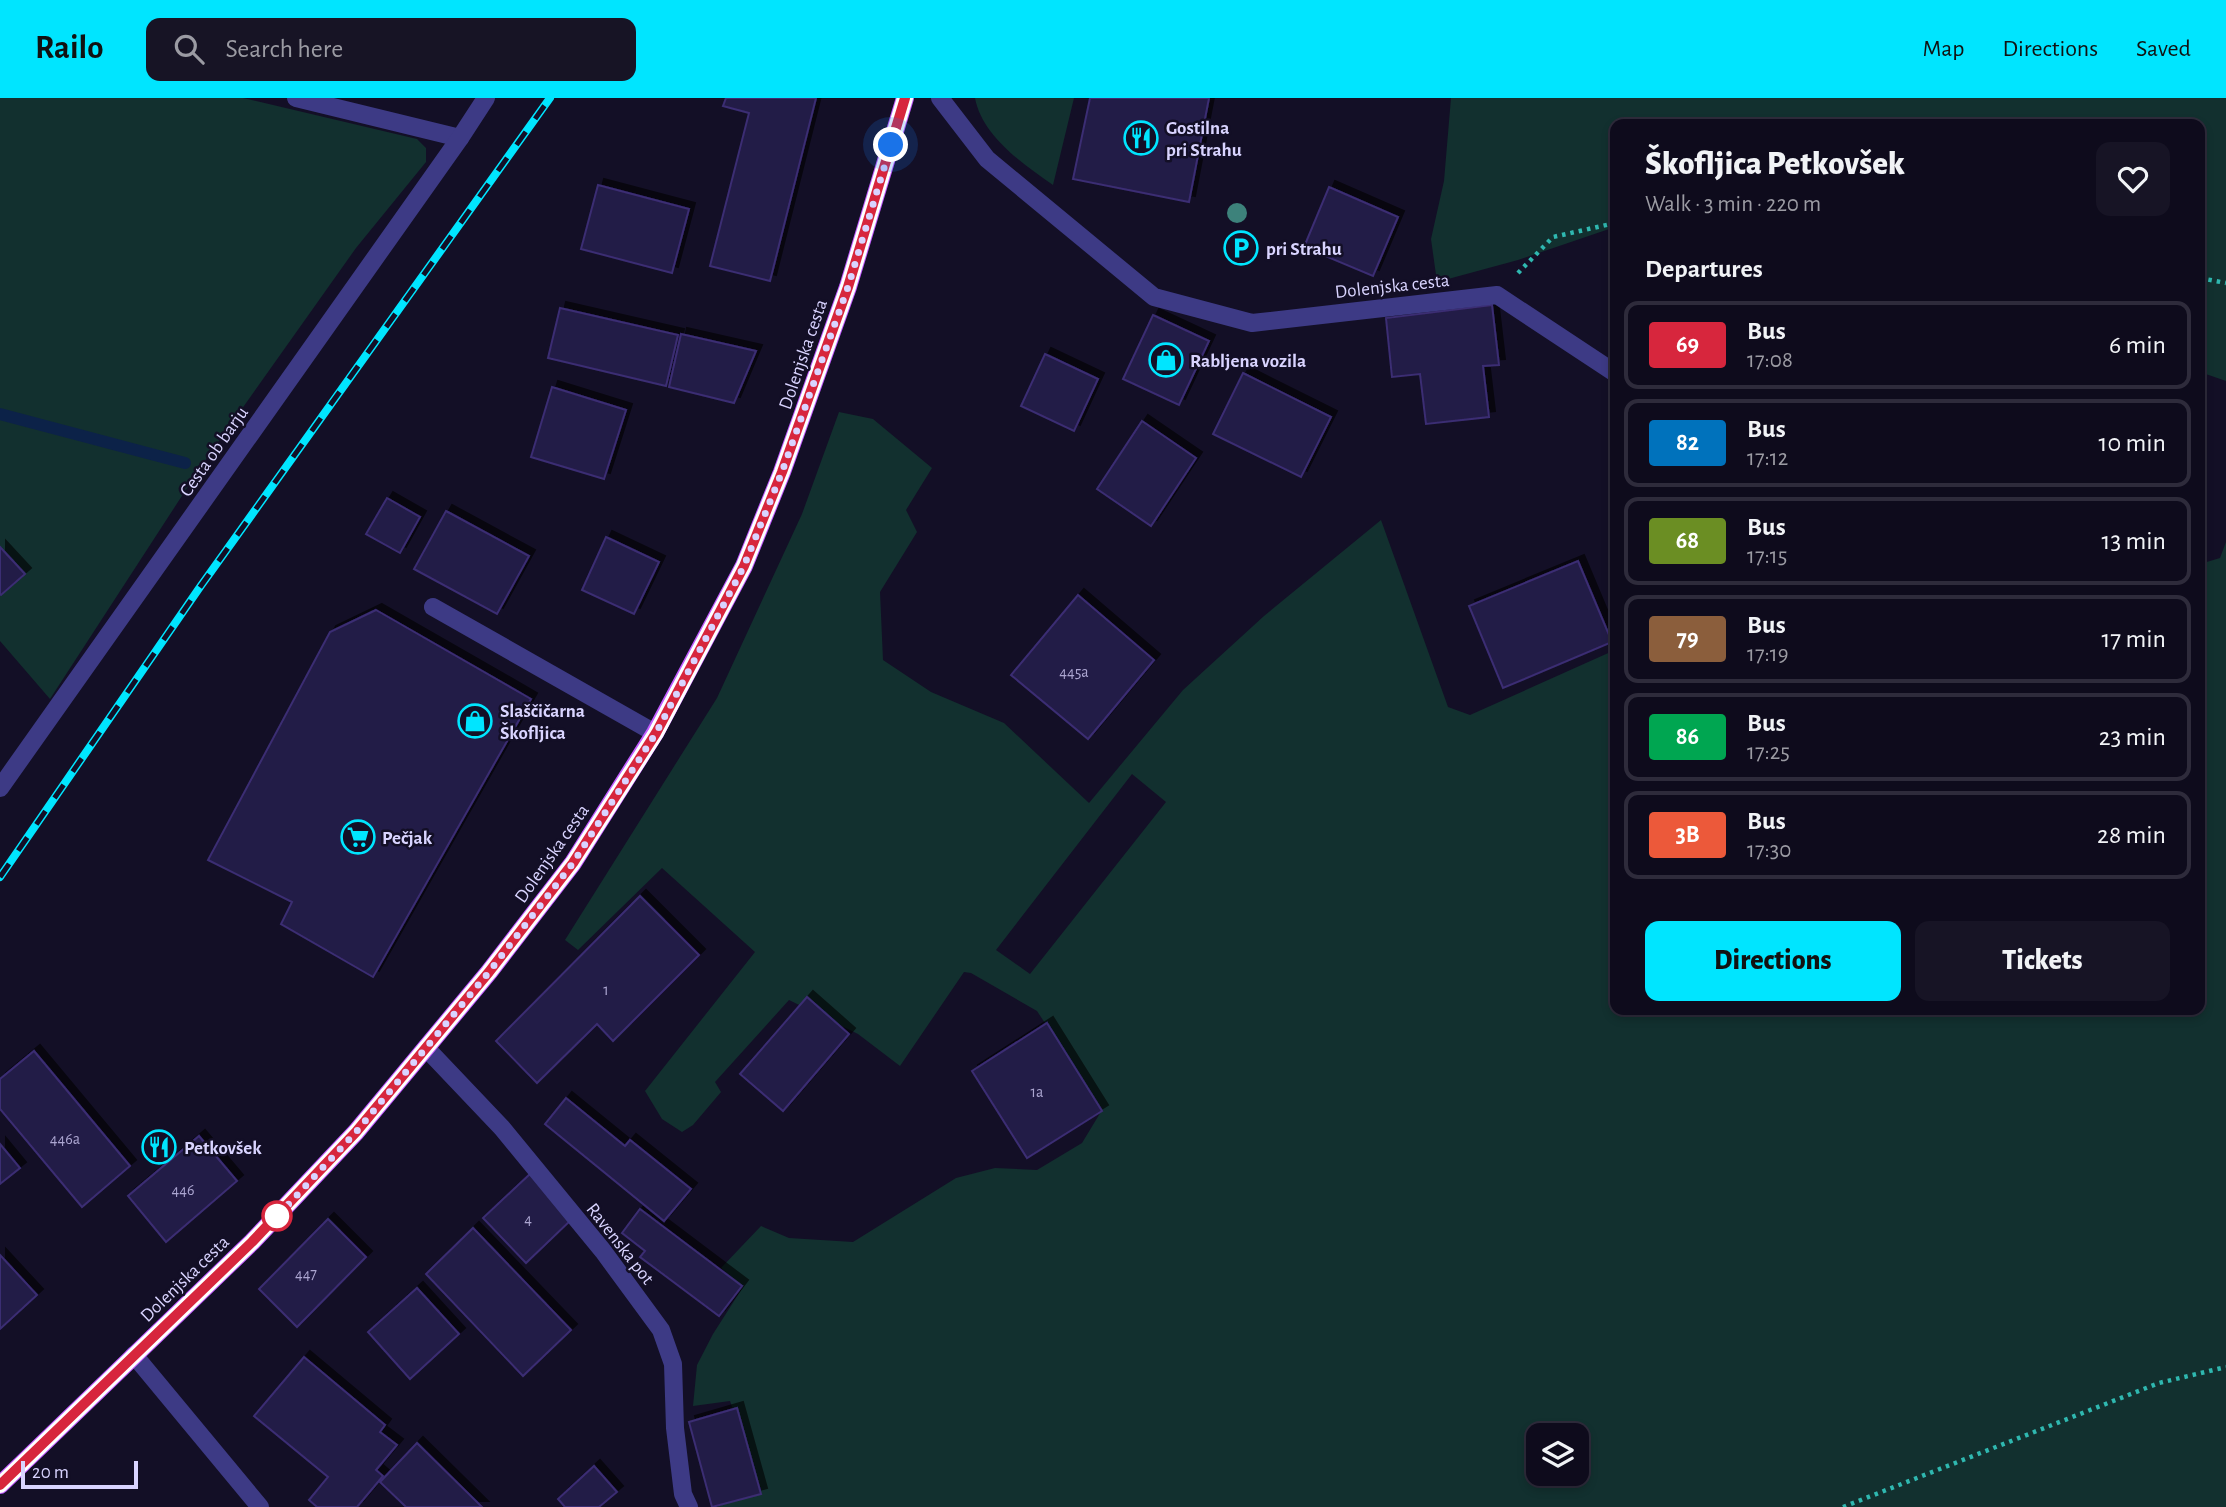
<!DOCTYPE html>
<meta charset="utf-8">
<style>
body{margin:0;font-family:"Alegreya Sans",sans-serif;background:#171425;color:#f1f3f6;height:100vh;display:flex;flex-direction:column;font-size:26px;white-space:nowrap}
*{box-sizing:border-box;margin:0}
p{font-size:23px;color:#9b9ba3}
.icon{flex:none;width:38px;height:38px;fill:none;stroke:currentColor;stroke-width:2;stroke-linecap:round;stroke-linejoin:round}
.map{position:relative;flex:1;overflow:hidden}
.sheet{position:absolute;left:1610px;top:21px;width:595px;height:896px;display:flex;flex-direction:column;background:#0e0b1c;border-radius:14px;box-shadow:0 4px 10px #0003,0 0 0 2px #2e2b3b}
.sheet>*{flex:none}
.badge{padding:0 14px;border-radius:5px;font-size:24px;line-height:46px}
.controls{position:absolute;left:1526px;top:1325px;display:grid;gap:14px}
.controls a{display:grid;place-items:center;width:63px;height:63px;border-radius:14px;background:#0e0b1c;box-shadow:0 4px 10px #0003,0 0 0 2px #2e2b3b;font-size:35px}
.scale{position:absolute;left:21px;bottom:18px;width:117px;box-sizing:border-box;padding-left:7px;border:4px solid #d9d4ff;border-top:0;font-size:19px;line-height:24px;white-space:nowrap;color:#d9d4ff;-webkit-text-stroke:5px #130f26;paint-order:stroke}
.you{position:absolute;width:35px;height:35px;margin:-18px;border:5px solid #fff;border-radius:50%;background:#1a73e8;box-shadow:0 0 0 10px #1a73e833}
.map>.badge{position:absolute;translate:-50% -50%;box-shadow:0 0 0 4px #fff}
h2{padding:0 35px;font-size:26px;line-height:63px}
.round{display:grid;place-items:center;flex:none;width:74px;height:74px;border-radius:14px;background:#171425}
.overview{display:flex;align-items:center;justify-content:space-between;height:119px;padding:0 35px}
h1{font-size:33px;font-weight:800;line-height:52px}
.button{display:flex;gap:14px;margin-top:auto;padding:14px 35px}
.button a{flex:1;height:80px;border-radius:14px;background:#00e5ff;color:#111;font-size:28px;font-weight:800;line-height:80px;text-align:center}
.button a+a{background:#171425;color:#f1f3f6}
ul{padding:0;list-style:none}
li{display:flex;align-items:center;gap:21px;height:88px;margin:0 14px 10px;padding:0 21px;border:4px solid #2e2b3b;border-radius:14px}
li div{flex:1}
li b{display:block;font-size:26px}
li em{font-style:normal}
li .badge{min-width:77px;font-weight:700;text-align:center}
header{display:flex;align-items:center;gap:42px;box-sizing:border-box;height:98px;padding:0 35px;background:#00e5ff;color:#111}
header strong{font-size:33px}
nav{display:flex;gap:38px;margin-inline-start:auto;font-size:24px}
.search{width:490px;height:63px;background:#171425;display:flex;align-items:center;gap:18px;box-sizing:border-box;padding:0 24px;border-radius:14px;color:#9b9ba3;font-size:26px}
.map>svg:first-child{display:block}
.green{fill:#12302f;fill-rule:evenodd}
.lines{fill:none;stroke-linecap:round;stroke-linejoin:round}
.stream{stroke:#0c2248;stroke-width:12}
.building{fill:#241b47;stroke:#3b2d73;stroke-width:2;filter:url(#shadow)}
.path{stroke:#2fb8b0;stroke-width:4.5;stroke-dasharray:3.5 5;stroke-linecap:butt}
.minor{stroke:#3d3a85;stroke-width:18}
.major{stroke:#c25bff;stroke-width:18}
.rail-casing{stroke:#00e5ff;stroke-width:8}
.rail{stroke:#130f26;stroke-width:5;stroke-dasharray:16;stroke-linecap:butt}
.tree{fill:#3d827b}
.line-casing{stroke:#fff;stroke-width:16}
.line{stroke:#d7263d;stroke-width:10}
.walk{stroke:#d9d4ff;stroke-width:7;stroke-dasharray:0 12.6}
.stop-dot{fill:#fff;stroke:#d7263d;stroke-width:3.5}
.labels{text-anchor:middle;stroke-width:5;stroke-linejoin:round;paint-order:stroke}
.number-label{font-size:16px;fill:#aca6d1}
.poi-label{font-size:19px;font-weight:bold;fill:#d9d4ff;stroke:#130f26;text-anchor:start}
.street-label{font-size:19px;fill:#d9d4ff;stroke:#130f26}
</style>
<header>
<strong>Railo</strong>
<div class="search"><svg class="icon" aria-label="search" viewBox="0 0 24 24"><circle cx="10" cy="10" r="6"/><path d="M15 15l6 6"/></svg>Search here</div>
<nav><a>Map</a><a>Directions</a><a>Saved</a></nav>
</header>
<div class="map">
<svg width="2226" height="1409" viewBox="0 0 2226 1409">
<defs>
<filter id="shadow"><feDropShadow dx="6" dy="-6" stdDeviation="0" flood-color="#0009"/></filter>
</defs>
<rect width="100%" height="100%" fill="#130f26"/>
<g class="green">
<path d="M0,0H243L417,41L426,50V64L356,150L202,367L50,601L0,543Z"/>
<path d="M975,0H1074L1053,87C1023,66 982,38 975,0Z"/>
<path d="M1451,0H2226V283L2200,274V26H1615V129L1518,162L1437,184L1431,141L1444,83Z"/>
<path d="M839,314L873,321L932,370L906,412L917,434L880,494L883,562L931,594L1004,625L1089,705L1183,592L1264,518L1381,422L1448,609L1470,617L1615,552V912H2200V466L2220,460L2226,444V1409H717L761,1391L730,1303L693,1308L697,1267L713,1236L743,1189L721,1170L761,1128L789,1140L853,1144L956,1080L995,1070L1037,1072L1082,1045L1102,1012L1037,913L971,875L964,874L900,968L858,936L789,902L715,984L721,994L693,1027L682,1034L662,1021L645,993L755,854L662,770L578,852L565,842L717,600L802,416ZM1132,676L1166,704L1030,876L996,852ZM1538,1337H1577V1376H1538Z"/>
</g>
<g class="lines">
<path class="stream" d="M0,316L185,365"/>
</g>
<g class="building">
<path d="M726,0H816L770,183L710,168L749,15L723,8Z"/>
<path d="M1090,0H1209L1189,104L1073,81Z"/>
<path d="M598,87L689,111L672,175L581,151Z"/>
<path d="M1329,89L1398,119L1373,178L1304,149Z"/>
<path d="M1492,207L1499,267L1483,268L1489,319L1426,326L1420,276L1392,279L1386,220Z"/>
<path d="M560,210L678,237L666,288L548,260Z"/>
<path d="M1153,217L1209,243L1179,307L1123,281Z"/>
<path d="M681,236L756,253L734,305L669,289Z"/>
<path d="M1045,256L1098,281L1074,333L1021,308Z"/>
<path d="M1243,275L1331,319L1301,379L1213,336Z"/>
<path d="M552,289L626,312L604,381L531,359Z"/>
<path d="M1142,323L1196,360L1151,428L1097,391Z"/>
<path d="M387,400L420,419L400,455L366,436Z"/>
<path d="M446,413L529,458L497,516L414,471Z"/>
<path d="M606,439L659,464L634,516L582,492Z"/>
<path d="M0,449L25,476L1,497L0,496Z"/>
<path d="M1578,463L1612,544L1503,590L1469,508Z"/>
<path d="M1078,497L1154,562L1088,641L1011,577Z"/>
<path d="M376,512L531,601L373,879L281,826L292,804L208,762L330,534Z"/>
<path d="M640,798L699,857L613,943L597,926L537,985L496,943Z"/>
<path d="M807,899L849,936L783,1013L740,976Z"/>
<path d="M1047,925L1102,1013L1027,1060L972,973Z"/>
<path d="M34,953L130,1068L82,1109L0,1011V981Z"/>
<path d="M566,1000L625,1048L630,1042L691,1091L664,1123L545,1026Z"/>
<path d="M199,1038L237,1083L166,1144L128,1098Z"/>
<path d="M0,1046L20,1070L0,1086Z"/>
<path d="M530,1076L572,1121L526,1165L483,1120Z"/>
<path d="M640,1111L742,1188L719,1218L640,1159L645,1153L622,1135Z"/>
<path d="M328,1121L366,1159L297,1229L259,1191Z"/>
<path d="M473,1130L571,1232L523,1278L426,1176Z"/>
<path d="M0,1157L37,1197L0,1231Z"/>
<path d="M417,1190L459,1236L410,1281L368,1234Z"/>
<path d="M304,1259L385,1327L380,1334L397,1347L376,1372L383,1378L357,1409H317L309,1402L328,1379L254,1318Z"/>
<path d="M737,1310L761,1396L712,1409L689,1324Z"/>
<path d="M417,1345L482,1409H406L380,1384Z"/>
<path d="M594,1368L617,1394L599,1409H565L558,1401Z"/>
</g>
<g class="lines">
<g class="path">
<path d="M1518,175L1553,139L1615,125"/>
<path d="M2200,180L2226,185"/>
<path d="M1843,1409L2159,1285L2226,1269"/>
</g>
<g class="minor">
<path d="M296,0L460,40"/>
<path d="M940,0L987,61L1154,199L1252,225L1497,197L1615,275"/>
<path d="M433,509L655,635"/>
<path d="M0,690L460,40L486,0"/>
<path d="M426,950L502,1030L603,1153L661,1232L673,1266L675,1330L683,1396L689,1409"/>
<path d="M134,1257L260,1409"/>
</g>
<path class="major" d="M0,1387L252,1144L356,1034L489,874L573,765L655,635L744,468L782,374L848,189L905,0"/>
<defs>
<path id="rail" d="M0,779L200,489L550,0"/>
</defs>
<use href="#rail" class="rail-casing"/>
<use href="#rail" class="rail"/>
</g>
<circle class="tree" cx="1237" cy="115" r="10"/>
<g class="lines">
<defs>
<path id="line" d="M0,1387L252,1144L356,1034L489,874L573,765L656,635L744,468L782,374L848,189L905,0"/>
</defs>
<use href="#line" class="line-casing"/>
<use href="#line" class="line"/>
<path class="walk" d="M277,1118L270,1126L356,1034L489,874L573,765L656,635L744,468L782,374L848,189L891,47"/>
</g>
<defs>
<symbol id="restaurant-ring" viewBox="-11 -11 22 22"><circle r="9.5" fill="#130f26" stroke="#00e5ff" stroke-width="1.5"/><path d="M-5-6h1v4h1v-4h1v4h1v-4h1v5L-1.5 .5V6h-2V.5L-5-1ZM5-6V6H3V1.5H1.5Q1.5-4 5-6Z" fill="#00e5ff"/></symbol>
<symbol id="parking-ring" viewBox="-11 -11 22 22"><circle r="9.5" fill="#130f26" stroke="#00e5ff" stroke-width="1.5"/><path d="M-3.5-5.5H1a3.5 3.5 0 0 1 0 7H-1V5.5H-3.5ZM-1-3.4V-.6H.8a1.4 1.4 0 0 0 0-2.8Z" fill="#00e5ff"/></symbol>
<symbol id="shop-ring" viewBox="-11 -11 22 22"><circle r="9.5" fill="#130f26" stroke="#00e5ff" stroke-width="1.5"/><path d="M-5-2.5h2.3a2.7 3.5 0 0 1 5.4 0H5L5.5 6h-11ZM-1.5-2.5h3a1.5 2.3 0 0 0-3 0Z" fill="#00e5ff"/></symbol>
<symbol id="supermarket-ring" viewBox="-11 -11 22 22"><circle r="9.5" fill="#130f26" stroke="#00e5ff" stroke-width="1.5"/><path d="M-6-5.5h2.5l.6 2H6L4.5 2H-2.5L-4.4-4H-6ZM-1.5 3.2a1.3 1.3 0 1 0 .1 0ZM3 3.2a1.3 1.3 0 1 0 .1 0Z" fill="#00e5ff"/></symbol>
</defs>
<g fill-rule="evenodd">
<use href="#restaurant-ring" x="1122" y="21" width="38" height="38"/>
<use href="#parking-ring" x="1222" y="131" width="38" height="38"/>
<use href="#shop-ring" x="1147" y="243" width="38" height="38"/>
<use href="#shop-ring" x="456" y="604" width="38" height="38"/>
<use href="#supermarket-ring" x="339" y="720" width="38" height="38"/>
<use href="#restaurant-ring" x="140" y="1030" width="38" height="38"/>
</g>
<circle class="stop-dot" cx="277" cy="1118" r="14"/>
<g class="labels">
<g class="number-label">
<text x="1074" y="579">445a</text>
<text x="606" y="897">1</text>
<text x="1037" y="999">1a</text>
<text x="65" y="1046">446a</text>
<text x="183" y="1097">446</text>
<text x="528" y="1126">4</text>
<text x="306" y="1181">447</text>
</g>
<g class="poi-label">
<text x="1166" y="36">Gostilna<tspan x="1166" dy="22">pri Strahu</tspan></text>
<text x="1266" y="157">pri Strahu</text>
<text x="1190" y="269">Rabljena vozila</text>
<text x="500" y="619">Slaščičarna<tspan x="500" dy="22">Škofljica</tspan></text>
<text x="382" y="746">Pečjak</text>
<text x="184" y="1056">Petkovšek</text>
</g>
<g class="street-label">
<text transform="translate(1392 187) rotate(-6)" y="7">Dolenjska cesta</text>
<text transform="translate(802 256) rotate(-71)" y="7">Dolenjska cesta</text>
<text transform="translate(213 353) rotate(-55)" y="7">Cesta ob barju</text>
<text transform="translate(551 755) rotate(-55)" y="7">Dolenjska cesta</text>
<text transform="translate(621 1145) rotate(52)" y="7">Ravenska pot</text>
<text transform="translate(184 1180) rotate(-44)" y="7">Dolenjska cesta</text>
</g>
</g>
</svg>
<div class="controls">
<a><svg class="icon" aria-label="layers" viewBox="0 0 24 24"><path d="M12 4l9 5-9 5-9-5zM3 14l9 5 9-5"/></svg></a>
</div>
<div class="scale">20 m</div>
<div class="you" style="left:891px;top:47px"></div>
<section class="sheet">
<div class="overview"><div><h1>Škofljica Petkovšek</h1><p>Walk · 3 min · 220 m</p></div><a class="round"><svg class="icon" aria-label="heart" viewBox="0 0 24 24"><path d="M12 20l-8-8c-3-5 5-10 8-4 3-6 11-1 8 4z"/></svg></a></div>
<h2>Departures</h2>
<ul>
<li><span class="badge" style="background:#d7263d;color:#fff">69</span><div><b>Bus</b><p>17:08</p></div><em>6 min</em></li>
<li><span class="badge" style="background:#0072bc;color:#fff">82</span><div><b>Bus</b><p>17:12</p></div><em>10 min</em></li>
<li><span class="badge" style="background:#6b8e23;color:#fff">68</span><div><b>Bus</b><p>17:15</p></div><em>13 min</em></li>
<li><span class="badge" style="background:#8b5e3c;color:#fff">79</span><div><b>Bus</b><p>17:19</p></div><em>17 min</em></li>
<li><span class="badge" style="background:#00a651;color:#fff">86</span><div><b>Bus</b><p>17:25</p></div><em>23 min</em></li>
<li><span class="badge" style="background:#ec593a;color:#fff">3B</span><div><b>Bus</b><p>17:30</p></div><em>28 min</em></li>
</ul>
<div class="button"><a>Directions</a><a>Tickets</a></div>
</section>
</div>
